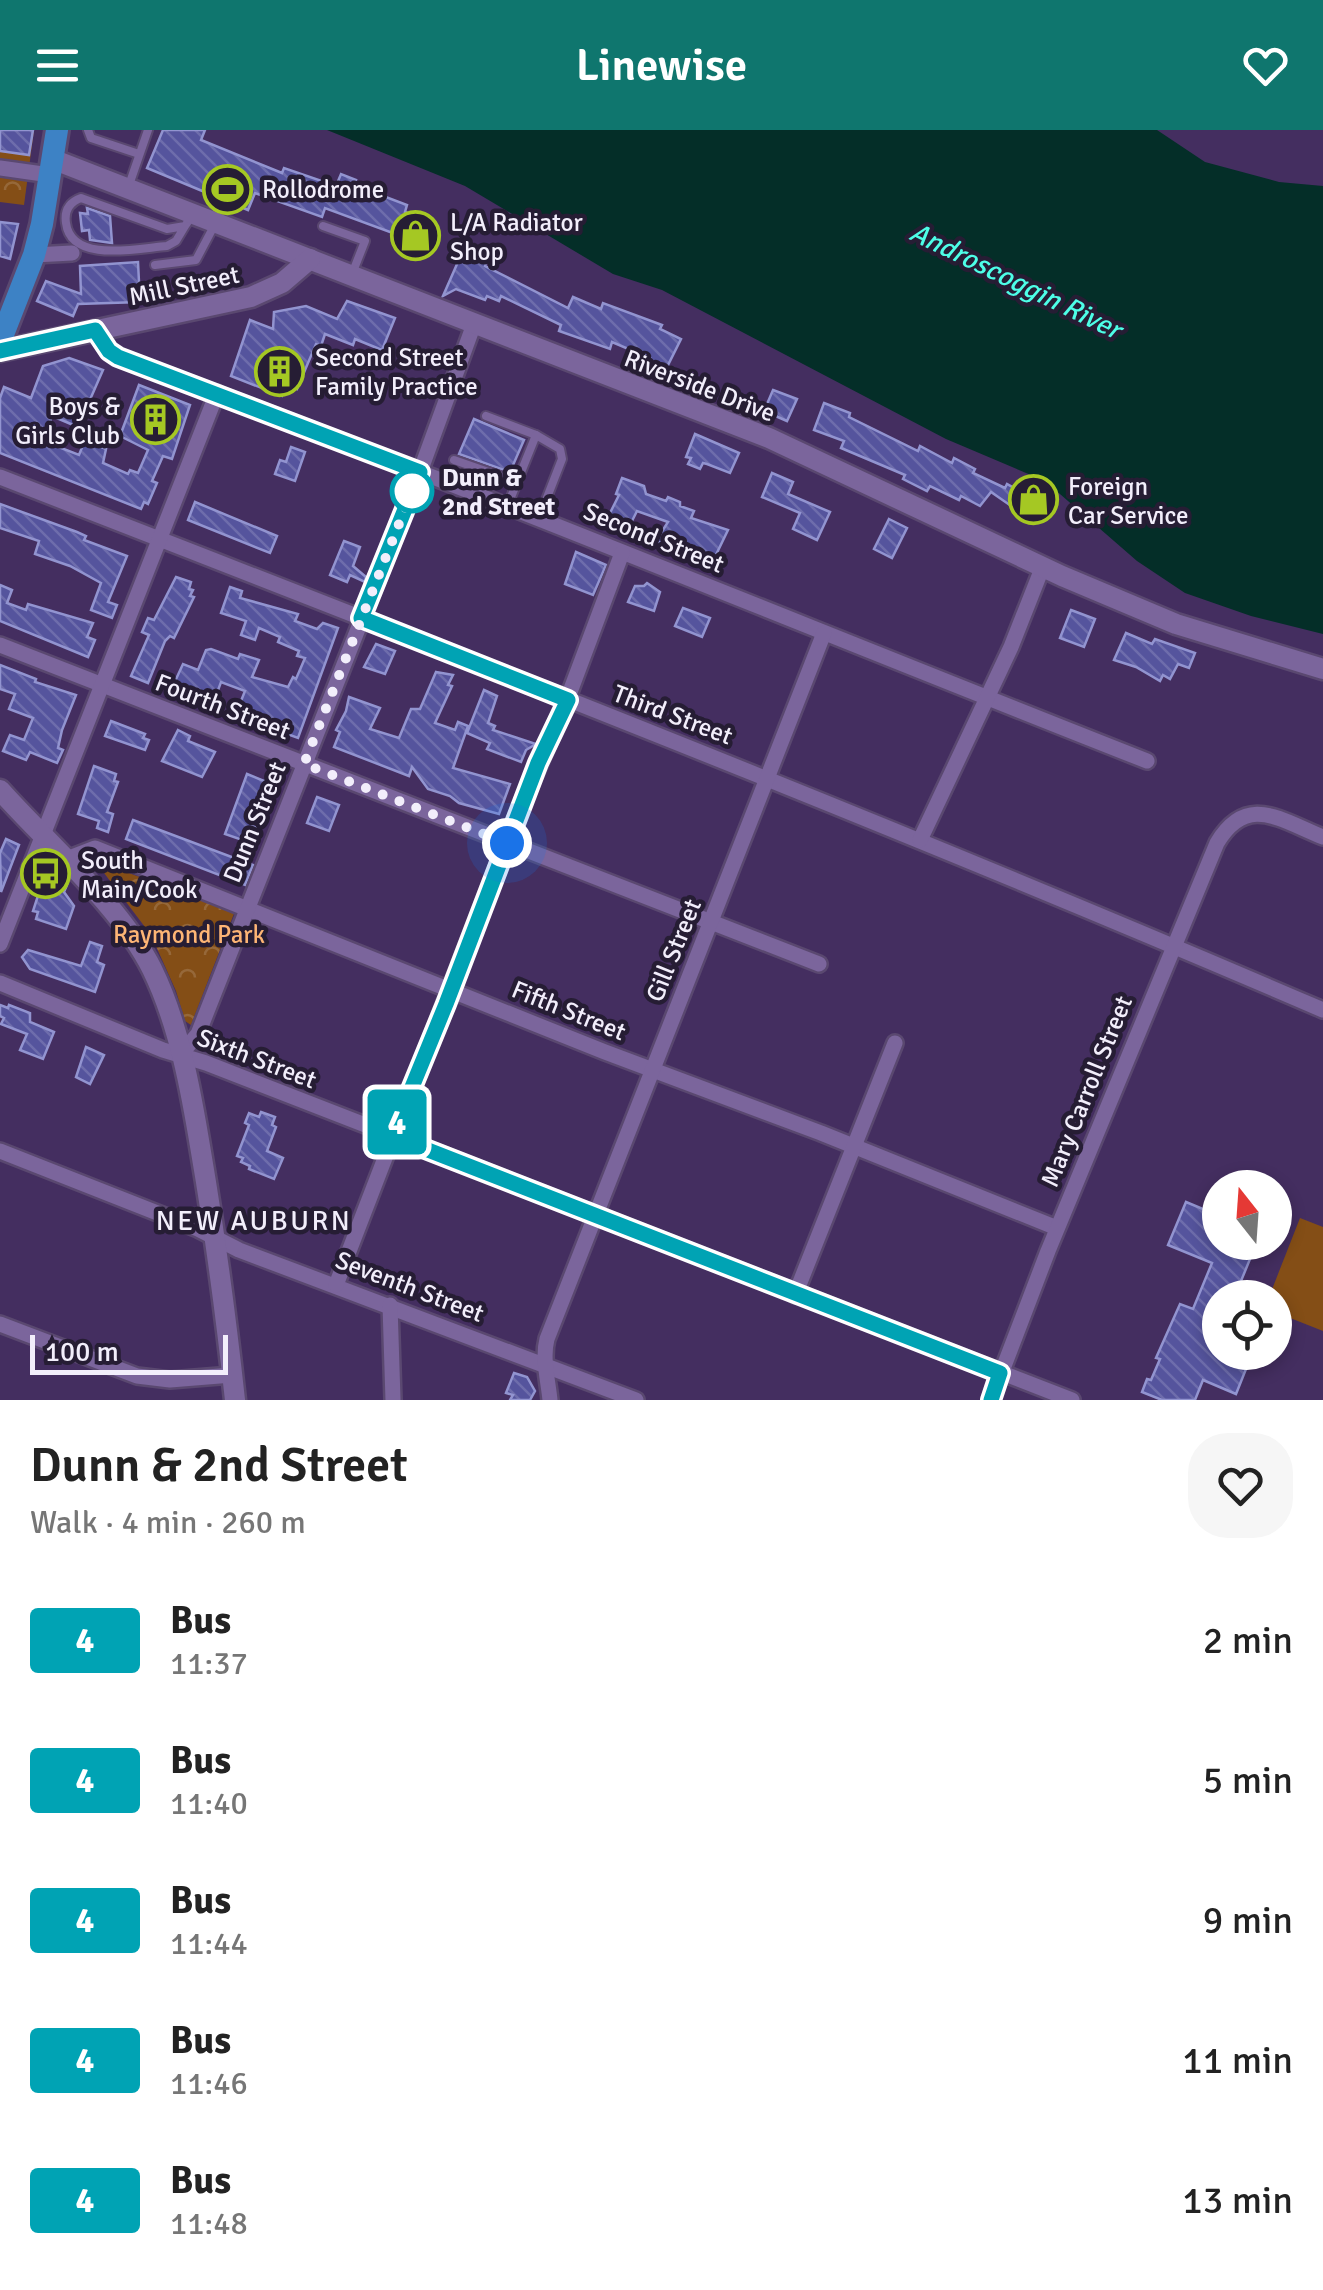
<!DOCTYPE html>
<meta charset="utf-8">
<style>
body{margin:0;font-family:Signika,sans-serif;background:#f6f6f6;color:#222;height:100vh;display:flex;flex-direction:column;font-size:38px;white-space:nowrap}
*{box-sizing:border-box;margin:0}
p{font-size:32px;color:#767676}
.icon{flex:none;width:55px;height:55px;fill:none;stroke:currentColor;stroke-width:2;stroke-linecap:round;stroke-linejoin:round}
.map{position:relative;height:1270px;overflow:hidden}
.side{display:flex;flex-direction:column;background:#fff;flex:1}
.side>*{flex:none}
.badge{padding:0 20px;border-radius:8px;font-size:35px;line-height:65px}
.needle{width:65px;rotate:343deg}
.buttons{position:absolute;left:1202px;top:1040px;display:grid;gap:20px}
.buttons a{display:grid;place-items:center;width:90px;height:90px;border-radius:50%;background:#fff;box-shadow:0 5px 15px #0003;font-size:50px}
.scale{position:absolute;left:30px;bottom:25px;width:198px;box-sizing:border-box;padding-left:10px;border:5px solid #f2eefb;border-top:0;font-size:28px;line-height:35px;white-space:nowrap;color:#f2eefb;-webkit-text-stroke:8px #261d34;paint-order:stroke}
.you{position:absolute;width:50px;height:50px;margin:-25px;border:8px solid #fff;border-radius:50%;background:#1a73e8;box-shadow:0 0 0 15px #1a73e833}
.map>.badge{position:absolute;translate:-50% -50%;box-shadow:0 0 0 5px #fff}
.round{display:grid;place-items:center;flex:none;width:105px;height:105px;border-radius:40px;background:#f6f6f6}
.head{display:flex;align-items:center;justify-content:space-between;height:170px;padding:0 30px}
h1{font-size:48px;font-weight:600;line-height:75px}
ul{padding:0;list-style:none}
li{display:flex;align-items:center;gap:30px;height:140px;padding:0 30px}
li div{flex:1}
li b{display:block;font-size:38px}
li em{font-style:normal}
li .badge{min-width:110px;font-weight:700;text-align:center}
header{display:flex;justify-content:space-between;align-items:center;height:130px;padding:0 30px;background:#0f766e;color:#fff;font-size:45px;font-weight:600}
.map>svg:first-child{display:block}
.forest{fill:url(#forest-crowns)}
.pitch{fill:#844e16}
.water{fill:#042e28}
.building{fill:url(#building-back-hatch);stroke:#9294d0;stroke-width:2.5}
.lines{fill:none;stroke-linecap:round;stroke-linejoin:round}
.lane-casing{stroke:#5a4870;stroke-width:12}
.street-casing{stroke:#5a4870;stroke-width:20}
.secondary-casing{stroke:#5a4870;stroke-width:25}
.primary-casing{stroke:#5a4870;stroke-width:28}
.lane{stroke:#7b659c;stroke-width:8}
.street{stroke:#7b659c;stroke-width:15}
.secondary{stroke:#7b659c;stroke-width:20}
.primary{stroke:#3d82c5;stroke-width:22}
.line-casing{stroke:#fff;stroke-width:22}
.line{stroke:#00a3b4;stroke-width:15}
.walk{stroke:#f2eefb;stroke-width:10;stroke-dasharray:0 18}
.stop-dot{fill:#fff;stroke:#00a3b4;stroke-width:5}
.labels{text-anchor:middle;stroke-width:9;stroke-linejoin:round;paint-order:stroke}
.poi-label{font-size:25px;fill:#f2eefb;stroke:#261d34;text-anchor:start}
.street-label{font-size:25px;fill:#f2eefb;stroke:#261d34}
.stop-label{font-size:25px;font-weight:bold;fill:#f2eefb;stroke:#261d34;text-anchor:start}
.park-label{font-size:25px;fill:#fdb575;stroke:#261d34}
.water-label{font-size:28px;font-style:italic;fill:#4dfee7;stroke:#261d34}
.neighbourhood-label{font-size:28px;letter-spacing:2.5px;fill:#f2eefb;stroke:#261d34}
</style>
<header><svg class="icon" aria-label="menu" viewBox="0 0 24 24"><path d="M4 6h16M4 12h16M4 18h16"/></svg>Linewise<svg class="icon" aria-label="heart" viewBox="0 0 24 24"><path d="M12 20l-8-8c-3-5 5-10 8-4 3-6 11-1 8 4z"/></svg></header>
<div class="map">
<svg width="1323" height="1270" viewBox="0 0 1323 1270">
<defs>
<pattern id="forest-crowns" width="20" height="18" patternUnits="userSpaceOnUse" patternTransform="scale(2.5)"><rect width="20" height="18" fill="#844e16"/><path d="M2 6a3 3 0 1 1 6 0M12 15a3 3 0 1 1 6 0" fill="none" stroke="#966839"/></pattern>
<pattern id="building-back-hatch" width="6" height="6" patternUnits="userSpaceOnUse" patternTransform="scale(2.5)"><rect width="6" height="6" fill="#55549d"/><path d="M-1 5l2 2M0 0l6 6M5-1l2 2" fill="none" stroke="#6e6dac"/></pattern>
</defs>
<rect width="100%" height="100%" fill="#442e60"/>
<g class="forest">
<path d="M0,0H34L24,75L0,72Z"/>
<path d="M95,731L235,781L191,895L185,891L176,861L151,805Z"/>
</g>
<path class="pitch" d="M1300,1088L1323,1097V1201L1275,1182V1168L1269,1167Z"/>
<path class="water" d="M327,0H1157L1205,32L1279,52L1323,56V504L1251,486L1185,463L1137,431L1045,351L946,309L662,160L613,144L465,56Z"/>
<g class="building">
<path d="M0,0H33L29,25L0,21Z"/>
<path d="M163,0H205L201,10L282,43L284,38L336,56L341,44L356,50L354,55L407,75L405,82L434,94L420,127L396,117L401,106L325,78L322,87L255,63L248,80L147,38Z"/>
<path d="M87,78L110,86L112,113L90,110L89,100L82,101L80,83L88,84Z"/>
<path d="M0,92L18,94L10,129L0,126Z"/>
<path d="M461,125L475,131L477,125L487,130L485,136L568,178L573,167L601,179L603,173L662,195L660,199L681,209L665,241L647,233L650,228L612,212L610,219L559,201L561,195L501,166L499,171L487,166L485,170L456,159L443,166Z"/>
<path d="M138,132L140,172L78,174L73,186L37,171L46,151L81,164L80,136Z"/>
<path d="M347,171L395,188L382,220L355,209L353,215L325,204L321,216L316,214L297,259L287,254L282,266L231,246L250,190L273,199L274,182L306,176L337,189Z"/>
<path d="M69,228L103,240L78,297L52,286L43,311L79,325L85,310L106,319L103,333L128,344L130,340L138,343L148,320L120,306L139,255L190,275L172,329L163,326L152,351L157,353L148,374L144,372L141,379L0,323V268L4,257L31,268L43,236Z"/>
<path d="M773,260L797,269L787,291L764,281Z"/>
<path d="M824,273L850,283L849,287L918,321L920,316L952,333L954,328L975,339L973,343L1005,358L1007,354L1021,362L1025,352L1052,363L1041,389L1014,378L991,362L980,376L961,366L959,370L930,356L927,361L903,349L905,345L841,318L844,311L814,300Z"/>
<path d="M474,289L524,310L510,342L459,324Z"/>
<path d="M695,304L739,323L730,343L707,334L703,333L700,339L688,334L691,328L686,327Z"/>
<path d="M291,317L305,322L295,351L275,344L280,330L286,332Z"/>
<path d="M772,343L793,352L788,364L830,382L817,410L793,399L800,383L762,367Z"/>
<path d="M622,348L644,356L646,364L666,371L668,367L680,372V376L694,381L691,388L728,400L713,431L656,411L668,392L637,381L631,393L609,385L619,365L616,364Z"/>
<path d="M195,372L277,406L270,423L188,390Z"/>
<path d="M0,374L77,402L86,406L84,410L127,426L108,472L117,475L112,488L91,480L101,453L70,436L35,424L39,411L0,398Z"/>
<path d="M889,389L907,398L892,428L874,419Z"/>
<path d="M344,411L360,417L353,436L366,447L365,452L350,445L347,452L330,445Z"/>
<path d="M576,422L606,435L593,465L565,454Z"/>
<path d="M176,447L191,452L189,459L193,460L190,466L194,467L174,508L170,506L165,511L148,553L131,546L149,505L142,502L148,488L154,490Z"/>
<path d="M647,453L660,462L654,481L628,472L635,456H644Z"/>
<path d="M0,455L12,460L7,473L26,480L28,474L93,493L87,507L95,510L88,527L0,491Z"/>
<path d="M230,457L242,461L240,468L298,484L295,491L317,499L323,493L338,498L298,608L276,600L278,593L254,585L252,590L235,586L245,561L221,552L213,574L171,560L183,534L198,540L206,520L211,519L238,529L240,524L259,530L252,547L288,557L293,547L296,549L305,528L297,526L299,521L278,512L280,507L259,498L255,510L241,505L246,491L221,483Z"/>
<path d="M683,478L710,488L702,507L675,496Z"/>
<path d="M1071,480L1095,489L1084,517L1060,508Z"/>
<path d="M1126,503L1152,514L1155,509L1195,523L1189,538L1178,534L1170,549L1163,545L1160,551L1136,537L1114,530Z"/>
<path d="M376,514L395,521L385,544L364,537Z"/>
<path d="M0,535L36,549L35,552L76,565L62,600L58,618L63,620L57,633L30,622L26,630L3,621L10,605L24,610L33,588L9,579L15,564L0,559Z"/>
<path d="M436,542L453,545L448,555L452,556L435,593L455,600L458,592L468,596L453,638L510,654L499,684L459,673L450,666L428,659L412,637L409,646L334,617L340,602L336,600L346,581L349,567L380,578L370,599L399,608L411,579H420Z"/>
<path d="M484,560L497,566L488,593L495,596L493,600L536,614L526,620L521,632L487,619L490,613L467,603Z"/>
<path d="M111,591L145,604L143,608L149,610L145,620L105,606Z"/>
<path d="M178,600L190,606L188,611L215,622L202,647L162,631Z"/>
<path d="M94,636L116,644L114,651L118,652L107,682L113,684L108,702L97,698L99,691L78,684Z"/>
<path d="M247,644L264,651L276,647L252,696L257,698L251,713L225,704Z"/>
<path d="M317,667L339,675L329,701L307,693Z"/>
<path d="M133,690L253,735L245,755L126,709Z"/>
<path d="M6,709L19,715L1,762L0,723Z"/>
<path d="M44,747L67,755L64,762L74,776L66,799L36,789L38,782L33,781Z"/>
<path d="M90,812L102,816L97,832L104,835L95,862L30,839L22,827L28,820L81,836Z"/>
<path d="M0,875L8,878L9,875L30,883V892L54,902L43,929L20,920L27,904L1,894L4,888L0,886Z"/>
<path d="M86,917L104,925L90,954L76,947Z"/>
<path d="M261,982L275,987L272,995L276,997L267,1021L283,1028L274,1049L249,1039L250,1036L241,1032L243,1028L237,1026L249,995L245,993L249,983L259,987Z"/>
<path d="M1186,1072L1220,1086V1112H1257L1234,1168L1215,1166L1207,1185L1220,1190V1223L1248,1234L1236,1264L1203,1250L1195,1270H1162L1142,1262L1147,1249L1151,1250L1160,1229L1156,1228L1180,1174L1193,1179L1212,1133L1168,1115Z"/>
<path d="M514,1243L527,1247L535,1261L530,1270H510L513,1265L506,1263Z"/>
</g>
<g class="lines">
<defs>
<g id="lane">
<path d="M88,0L91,8L139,24"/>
<path d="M128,58L148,0"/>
<path d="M185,96L176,111L167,116C139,118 71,134 66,93C64,80 70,72 81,68L167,99L185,96L191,87"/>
<path d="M323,96L365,111L352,144"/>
<path d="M155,135L196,130L214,96"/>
<path d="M486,286L536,305L560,319L562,329L539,388"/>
<path d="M454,330L517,352"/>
<path d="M507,377L536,305"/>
</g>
<g id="street">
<path d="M0,38L50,45"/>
<path d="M34,125L72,123"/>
<path d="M95,200L109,221L118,227C464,355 804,496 1147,631"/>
<path d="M0,347C443,519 886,692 1323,880"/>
<path d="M0,515L819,834"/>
<path d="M920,710L1011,517L1043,436"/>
<path d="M64,730L95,718L605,922L821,1003L1057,1098"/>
<path d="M0,814L217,263"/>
<path d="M0,853L163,920L206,933L1072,1270"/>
<path d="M180,925L198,904L420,342L474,194"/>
<path d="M0,1021L198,1099L239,1120L636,1270"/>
<path d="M336,1155L515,691L567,570L622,423"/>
<path d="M795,1165L895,913"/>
<path d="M390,1175L393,1270"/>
<path d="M0,1194L137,1246L170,1250L232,1245"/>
<path d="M550,1270C548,1250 542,1228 547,1209L824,503"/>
<path d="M991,1270L1048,1121L1217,713C1247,663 1280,690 1323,707"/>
</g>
<g id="secondary">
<path d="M52,29L769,308L1062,446L1176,494L1323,539"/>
<path d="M0,221L251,167L282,153L310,129"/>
<path d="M0,660C47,713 120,775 152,839C179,894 191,961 201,1022C215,1104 226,1187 235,1270"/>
</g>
<path id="primary" d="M0,212L34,125L42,94L57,0"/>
</defs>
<use href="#lane" class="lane-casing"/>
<use href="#street" class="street-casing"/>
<use href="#secondary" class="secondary-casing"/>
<use href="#primary" class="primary-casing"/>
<use href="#lane" class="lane"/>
<use href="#street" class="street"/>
<use href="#secondary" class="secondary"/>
<use href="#primary" class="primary"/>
</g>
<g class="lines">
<defs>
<path id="line" d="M0,221L95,200L109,221L118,227L420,342L361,488L568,570L538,633L446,874L392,1006L1000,1243L991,1270"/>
</defs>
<use href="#line" class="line-casing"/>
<use href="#line" class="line"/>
<path class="walk" d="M412,361L304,634L507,713"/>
</g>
<defs>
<symbol id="stadium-ring" viewBox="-11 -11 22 22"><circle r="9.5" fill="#261d34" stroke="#a5c823" stroke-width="1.5"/><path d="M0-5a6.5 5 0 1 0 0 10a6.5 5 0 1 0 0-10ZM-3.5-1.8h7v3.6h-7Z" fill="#a5c823"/></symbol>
<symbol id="shop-ring" viewBox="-11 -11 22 22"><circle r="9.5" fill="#261d34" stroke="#a5c823" stroke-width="1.5"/><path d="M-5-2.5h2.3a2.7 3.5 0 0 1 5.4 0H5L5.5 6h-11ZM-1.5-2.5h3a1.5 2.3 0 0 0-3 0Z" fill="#a5c823"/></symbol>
<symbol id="building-ring" viewBox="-11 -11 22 22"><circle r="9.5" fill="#261d34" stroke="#a5c823" stroke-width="1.5"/><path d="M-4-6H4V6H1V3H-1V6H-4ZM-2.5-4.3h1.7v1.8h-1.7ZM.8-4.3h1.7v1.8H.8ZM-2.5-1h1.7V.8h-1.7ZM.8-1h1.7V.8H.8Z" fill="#a5c823"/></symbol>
<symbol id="bus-ring" viewBox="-11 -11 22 22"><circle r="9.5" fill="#261d34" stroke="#a5c823" stroke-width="1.5"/><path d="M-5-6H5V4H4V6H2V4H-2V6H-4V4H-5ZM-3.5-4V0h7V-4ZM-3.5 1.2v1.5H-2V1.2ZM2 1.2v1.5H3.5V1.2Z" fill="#a5c823"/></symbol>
</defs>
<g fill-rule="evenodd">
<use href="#stadium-ring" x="200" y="32" width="55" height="55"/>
<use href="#shop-ring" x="388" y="78" width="55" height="55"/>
<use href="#building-ring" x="252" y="214" width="55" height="55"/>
<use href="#building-ring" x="128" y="262" width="55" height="55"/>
<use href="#shop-ring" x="1006" y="342" width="55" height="55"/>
<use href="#bus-ring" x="18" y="716" width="55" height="55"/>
</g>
<circle class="stop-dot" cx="412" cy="361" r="20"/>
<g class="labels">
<g class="poi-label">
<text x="262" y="68">Rollodrome</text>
<text x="450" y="101">L/A Radiator<tspan x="450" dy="29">Shop</tspan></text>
<text x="315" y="236">Second Street<tspan x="315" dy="29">Family Practice</tspan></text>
<text x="120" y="285" text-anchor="end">Boys &amp;<tspan x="120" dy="29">Girls Club</tspan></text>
<text x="1068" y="365">Foreign<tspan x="1068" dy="29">Car Service</tspan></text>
<text x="81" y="739">South<tspan x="81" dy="29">Main/Cook</tspan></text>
</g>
<g class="street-label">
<text transform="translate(184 155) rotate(-12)" y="9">Mill Street</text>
<text transform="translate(700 255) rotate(21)" y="9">Riverside Drive</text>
<text transform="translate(654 407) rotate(22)" y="9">Second Street</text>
<text transform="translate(223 576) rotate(21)" y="9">Fourth Street</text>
<text transform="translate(673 584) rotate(21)" y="9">Third Street</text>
<text transform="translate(254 692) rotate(-68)" y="9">Dunn Street</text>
<text transform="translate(673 820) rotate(-68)" y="9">Gill Street</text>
<text transform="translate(569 880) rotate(22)" y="9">Fifth Street</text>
<text transform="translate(257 928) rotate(21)" y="9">Sixth Street</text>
<text transform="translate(1086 961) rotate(-68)" y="9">Mary Carroll Street</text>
<text transform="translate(410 1156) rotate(21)" y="9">Seventh Street</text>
</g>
<g class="stop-label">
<text x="442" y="356">Dunn &amp;<tspan x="442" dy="29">2nd Street</tspan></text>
</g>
<g class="park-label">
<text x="189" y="813">Raymond Park</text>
</g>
<g class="water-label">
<text transform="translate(1016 150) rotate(26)" y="10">Androscoggin River</text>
</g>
<g class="neighbourhood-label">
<text x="254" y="1100">NEW AUBURN</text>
</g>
</g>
</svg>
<div class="buttons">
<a><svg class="needle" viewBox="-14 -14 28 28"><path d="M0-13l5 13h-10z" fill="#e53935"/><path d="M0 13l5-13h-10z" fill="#767676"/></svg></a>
<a><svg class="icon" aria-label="locate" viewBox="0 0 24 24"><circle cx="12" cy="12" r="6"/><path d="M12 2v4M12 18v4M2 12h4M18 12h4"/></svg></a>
</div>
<div class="scale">100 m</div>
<div class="you" style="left:507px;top:713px"></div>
<b class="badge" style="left:397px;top:992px;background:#00a3b4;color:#fff">4</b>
</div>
<section class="side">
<div class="head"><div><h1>Dunn &amp; 2nd Street</h1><p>Walk · 4 min · 260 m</p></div><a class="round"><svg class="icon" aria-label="heart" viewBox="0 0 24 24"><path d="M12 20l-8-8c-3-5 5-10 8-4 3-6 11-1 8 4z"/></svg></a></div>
<ul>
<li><span class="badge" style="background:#00a3b4;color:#fff">4</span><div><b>Bus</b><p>11:37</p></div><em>2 min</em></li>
<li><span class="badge" style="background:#00a3b4;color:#fff">4</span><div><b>Bus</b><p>11:40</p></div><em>5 min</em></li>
<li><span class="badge" style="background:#00a3b4;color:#fff">4</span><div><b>Bus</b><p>11:44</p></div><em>9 min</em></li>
<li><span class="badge" style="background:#00a3b4;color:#fff">4</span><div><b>Bus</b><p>11:46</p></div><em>11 min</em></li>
<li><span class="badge" style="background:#00a3b4;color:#fff">4</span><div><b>Bus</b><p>11:48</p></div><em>13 min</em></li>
</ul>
</section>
